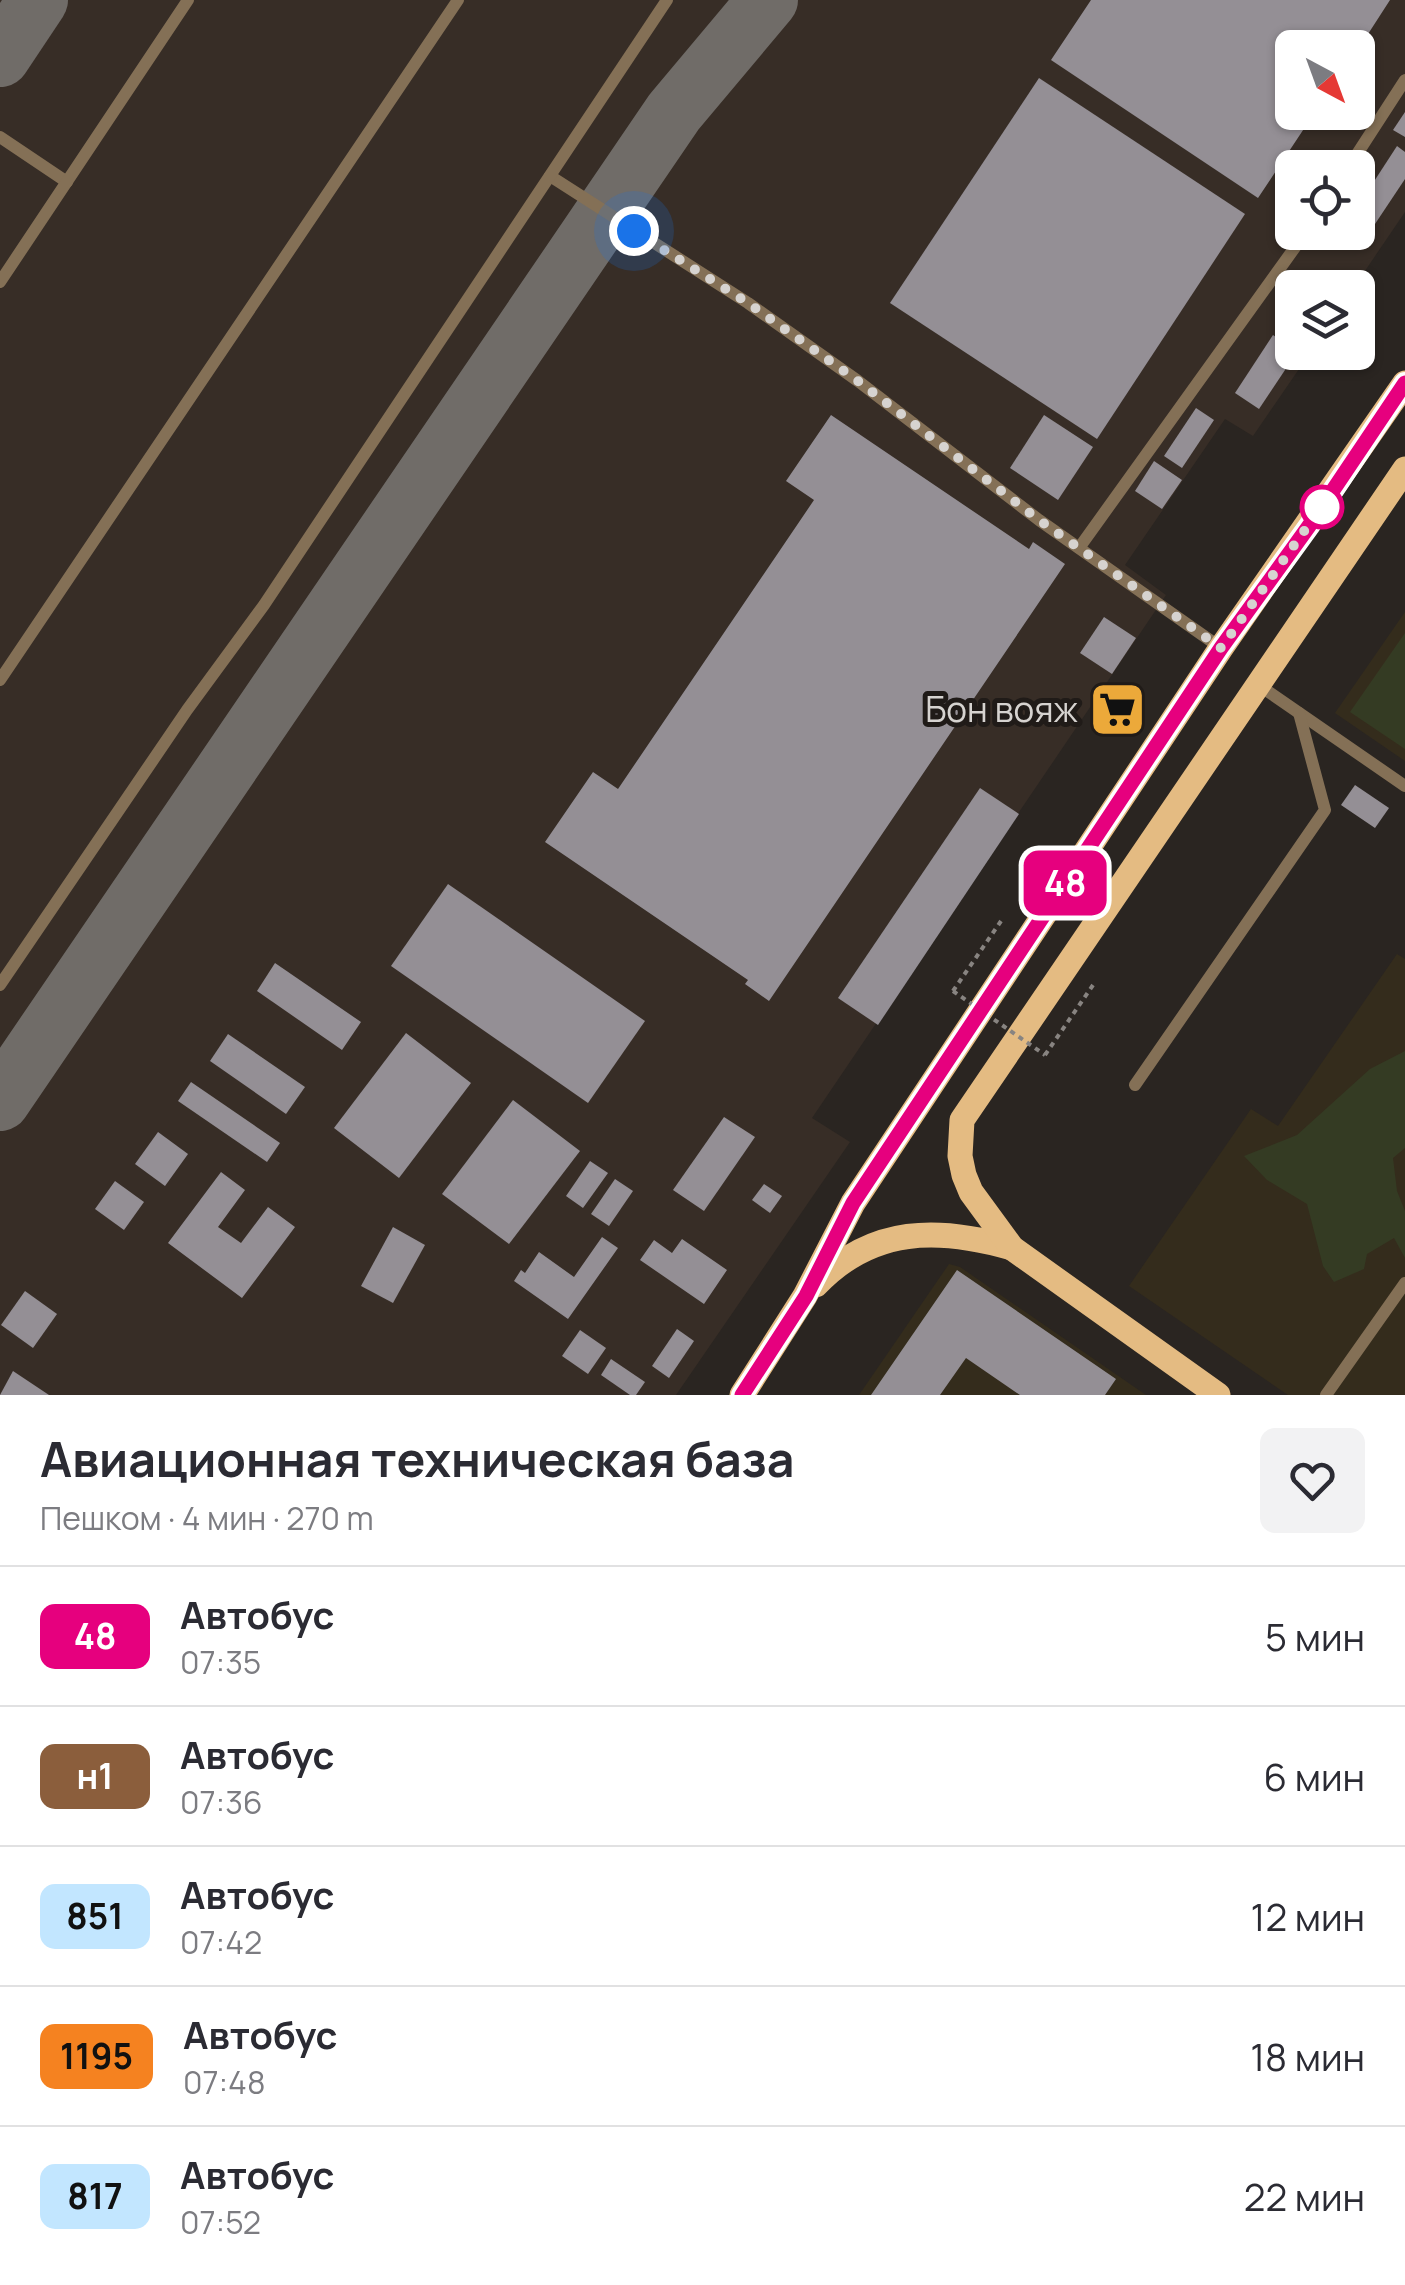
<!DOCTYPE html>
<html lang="ru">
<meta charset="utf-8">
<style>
body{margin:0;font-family:Manrope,sans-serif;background:#f2f2f3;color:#2b2b33;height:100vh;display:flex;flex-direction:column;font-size:38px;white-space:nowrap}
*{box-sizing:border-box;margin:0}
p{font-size:32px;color:#7c7c81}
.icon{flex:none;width:55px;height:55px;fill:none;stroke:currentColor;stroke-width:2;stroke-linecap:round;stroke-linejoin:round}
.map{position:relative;height:1395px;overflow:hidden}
.side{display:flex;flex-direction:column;background:#fff;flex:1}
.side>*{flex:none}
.badge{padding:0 20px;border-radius:15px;font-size:35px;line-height:65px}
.needle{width:65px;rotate:139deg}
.buttons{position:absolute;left:1275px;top:30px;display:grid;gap:20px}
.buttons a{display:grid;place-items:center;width:100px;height:100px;border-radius:15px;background:#fff;box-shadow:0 2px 8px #0004;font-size:50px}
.you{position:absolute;width:50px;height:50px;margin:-25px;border:8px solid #fff;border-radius:50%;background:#1a73e8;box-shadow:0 0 0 15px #1a73e833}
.map>.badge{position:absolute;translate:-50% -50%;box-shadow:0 0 0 5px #fff}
.round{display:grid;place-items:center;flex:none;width:105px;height:105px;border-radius:15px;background:#f2f2f3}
.headline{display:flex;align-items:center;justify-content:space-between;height:170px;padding:0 40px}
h1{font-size:48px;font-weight:700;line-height:75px}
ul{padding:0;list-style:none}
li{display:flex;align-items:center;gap:30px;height:140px;padding:0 40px;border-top:2px solid #e1e1e2}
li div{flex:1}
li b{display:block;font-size:38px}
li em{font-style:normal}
li .badge{min-width:110px;font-weight:700;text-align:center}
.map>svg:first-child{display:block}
.industrial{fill:#342c1c}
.built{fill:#372d26;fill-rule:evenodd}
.green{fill:#343b23}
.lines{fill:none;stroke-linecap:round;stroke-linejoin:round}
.taxiway{stroke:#706c68;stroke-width:60}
.building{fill:#948f95}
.path{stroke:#888481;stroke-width:4;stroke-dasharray:5 5;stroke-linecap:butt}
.service{stroke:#847056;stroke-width:12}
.primary{stroke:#e4bb82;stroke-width:25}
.path-bridge{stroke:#888481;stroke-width:4;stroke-dasharray:5 5;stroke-linecap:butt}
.line-casing{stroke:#fff;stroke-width:22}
.line{stroke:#e6007e;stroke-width:15}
.walk{stroke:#d6d3d0;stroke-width:10;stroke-dasharray:0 18}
.stop-dot{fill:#fff;stroke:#e6007e;stroke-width:5}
.labels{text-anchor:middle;stroke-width:10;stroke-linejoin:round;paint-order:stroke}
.poi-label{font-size:35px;fill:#d6d3d0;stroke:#201b18;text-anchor:end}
</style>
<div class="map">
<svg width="1405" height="1395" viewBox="0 0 1405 1395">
<rect width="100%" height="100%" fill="#2a2521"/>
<g class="industrial">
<path d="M1405,612V761L1335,713Z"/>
<path d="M1397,954L1405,959V1395H1288L1129,1286L1251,1109L1278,1126Z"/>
<path d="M949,1264L960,1267L1146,1395H859Z"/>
</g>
<path class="built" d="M0,0H1405V212L1354,287L1292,288V352L1310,353L1253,436L1225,419L1125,565L1166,595L812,1118L850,1142L676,1395H0ZM1292,48H1358V112H1292ZM1292,168H1358V232H1292Z"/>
<g class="green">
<path d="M1405,633V749L1350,712Z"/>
<path d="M1405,1051V1148L1393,1158L1397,1191L1405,1211V1258L1394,1238L1367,1254L1364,1269L1334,1282L1323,1266L1307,1204L1267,1180L1244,1156L1297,1135L1370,1069Z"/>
</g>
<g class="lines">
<g class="taxiway">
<path d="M0,57L38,0"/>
<path d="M0,1101L674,112L768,0"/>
</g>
</g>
<g class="building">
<path d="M1091,0H1390L1359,48H1292V112H1315L1258,198L1051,60Z"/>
<path d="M1039,78L1245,214L1097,439L890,303Z"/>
<path d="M1405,112V137L1393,130Z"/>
<path d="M1397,146L1405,152V179L1367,236L1358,229V206Z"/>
<path d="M1319,272L1338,285L1337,288H1308Z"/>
<path d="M1273,335L1297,352L1259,409L1235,393Z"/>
<path d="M1196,408L1214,420L1182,468L1164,456Z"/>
<path d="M831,415L1029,549L1033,542L1065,564L769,1001L745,984L748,980L545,842L593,772L618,789L814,500L786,481Z"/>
<path d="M1044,415L1093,447L1058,500L1010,468Z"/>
<path d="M1154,461L1182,480L1162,509L1135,491Z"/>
<path d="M1104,617L1136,638L1112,674L1080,653Z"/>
<path d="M1115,696L1131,707L1119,725L1102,713Z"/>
<path d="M1355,785L1389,808L1375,828L1341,805Z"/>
<path d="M980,788L1019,814L878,1025L838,998Z"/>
<path d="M448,884L645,1021L588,1103L391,966Z"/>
<path d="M275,963L361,1022L342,1050L257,991Z"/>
<path d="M406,1033L471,1083L399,1178L334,1128Z"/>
<path d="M228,1034L305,1087L286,1114L210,1061Z"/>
<path d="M191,1082L280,1143L267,1162L178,1101Z"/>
<path d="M513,1100L580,1151L509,1244L442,1194Z"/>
<path d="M724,1117L755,1137L704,1211L673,1190Z"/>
<path d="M158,1132L188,1154L165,1186L135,1164Z"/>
<path d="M590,1161L608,1173L583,1208L566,1196Z"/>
<path d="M221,1172L245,1190L218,1227L241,1243L268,1207L295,1227L242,1298L168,1243Z"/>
<path d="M615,1179L633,1191L609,1226L591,1214Z"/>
<path d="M115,1181L144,1202L124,1230L95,1209Z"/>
<path d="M764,1184L782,1196L770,1213L752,1200Z"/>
<path d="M393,1227L425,1245L393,1303L361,1286Z"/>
<path d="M602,1237L618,1248L568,1319L514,1281L521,1270L525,1273L539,1252L574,1277Z"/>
<path d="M682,1239L727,1270L704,1304L640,1260L654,1240L672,1253Z"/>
<path d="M957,1270L1116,1379L1105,1395H1020L966,1358L940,1395H871Z"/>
<path d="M25,1291L57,1314L33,1348L1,1325Z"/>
<path d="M677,1329L694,1341L669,1378L652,1366Z"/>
<path d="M580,1330L606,1348L588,1374L562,1356Z"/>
<path d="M611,1359L645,1382L636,1395H630L601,1375Z"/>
<path d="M13,1371L49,1395H0Z"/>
</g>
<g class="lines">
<g class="path">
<path d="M953,991L1001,921"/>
<path d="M1045,1055L1093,985"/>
</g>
<g class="service">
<path d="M0,137L67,182"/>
<path d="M1348,168L1405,80"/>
<path d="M550,176L748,303L858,381L1039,520L1221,648"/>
<path d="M0,282L188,0"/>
<path d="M1079,548L1306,232"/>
<path d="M0,680L458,0"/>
<path d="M1260,686L1405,786"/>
<path d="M0,985L187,710L264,605L667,0"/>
<path d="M1135,1085L1325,810L1299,713"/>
<path d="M1326,1395L1405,1283"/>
</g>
<g class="primary">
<path d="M816,1285C872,1226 939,1227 1012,1248"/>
<path d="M742,1395L805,1296L853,1203L1221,648L1405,383"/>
<path d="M1218,1395L1012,1248L971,1192L964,1175L960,1156L962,1120L1405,469"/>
</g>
<path class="path-bridge" d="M953,991L1045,1055"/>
</g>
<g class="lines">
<defs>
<path id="line" d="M742,1395L806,1296L853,1203L1221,648L1309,526L1405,383"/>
</defs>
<use href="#line" class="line-casing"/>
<use href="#line" class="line"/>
<path class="walk" d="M634,231L748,303L858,381L1039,520L1221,648L1324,503L1322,507"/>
</g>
<defs>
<symbol id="supermarket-square" viewBox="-11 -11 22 22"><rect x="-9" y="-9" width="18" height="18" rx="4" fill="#eca93a" stroke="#201b18"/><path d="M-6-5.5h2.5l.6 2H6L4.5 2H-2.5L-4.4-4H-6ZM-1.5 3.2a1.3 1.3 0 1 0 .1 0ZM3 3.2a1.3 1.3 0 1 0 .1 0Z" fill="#111"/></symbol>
</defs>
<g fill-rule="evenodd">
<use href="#supermarket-square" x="1086" y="678" width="63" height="63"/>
</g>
<circle class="stop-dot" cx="1322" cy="507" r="20"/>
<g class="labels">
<g class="poi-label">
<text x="1078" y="722">Бон вояж</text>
</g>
</g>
</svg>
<div class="buttons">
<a><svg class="needle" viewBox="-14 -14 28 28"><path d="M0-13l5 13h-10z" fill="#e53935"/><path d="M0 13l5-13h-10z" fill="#7c7c81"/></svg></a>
<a><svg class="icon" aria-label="locate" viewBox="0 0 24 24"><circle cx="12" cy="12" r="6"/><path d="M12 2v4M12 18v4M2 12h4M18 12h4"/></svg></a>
<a><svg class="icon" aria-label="layers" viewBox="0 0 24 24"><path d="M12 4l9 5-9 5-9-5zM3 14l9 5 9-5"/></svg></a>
</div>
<div class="you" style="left:634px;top:231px"></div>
<b class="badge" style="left:1065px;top:883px;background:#e6007e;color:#fff">48</b>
</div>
<section class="side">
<div class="headline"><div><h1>Авиационная техническая база</h1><p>Пешком · 4 мин · 270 m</p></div><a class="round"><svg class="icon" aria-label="heart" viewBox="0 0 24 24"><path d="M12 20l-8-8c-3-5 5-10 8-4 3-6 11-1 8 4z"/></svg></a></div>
<ul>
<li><span class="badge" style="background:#e6007e;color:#fff">48</span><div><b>Автобус</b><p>07:35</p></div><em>5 мин</em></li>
<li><span class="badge" style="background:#8b5e3c;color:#fff">н1</span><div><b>Автобус</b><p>07:36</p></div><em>6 мин</em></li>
<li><span class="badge" style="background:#c2e6ff;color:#111">851</span><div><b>Автобус</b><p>07:42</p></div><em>12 мин</em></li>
<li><span class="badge" style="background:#f58220;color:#111">1195</span><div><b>Автобус</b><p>07:48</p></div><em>18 мин</em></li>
<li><span class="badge" style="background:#c2e6ff;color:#111">817</span><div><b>Автобус</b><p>07:52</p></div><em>22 мин</em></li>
</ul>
</section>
